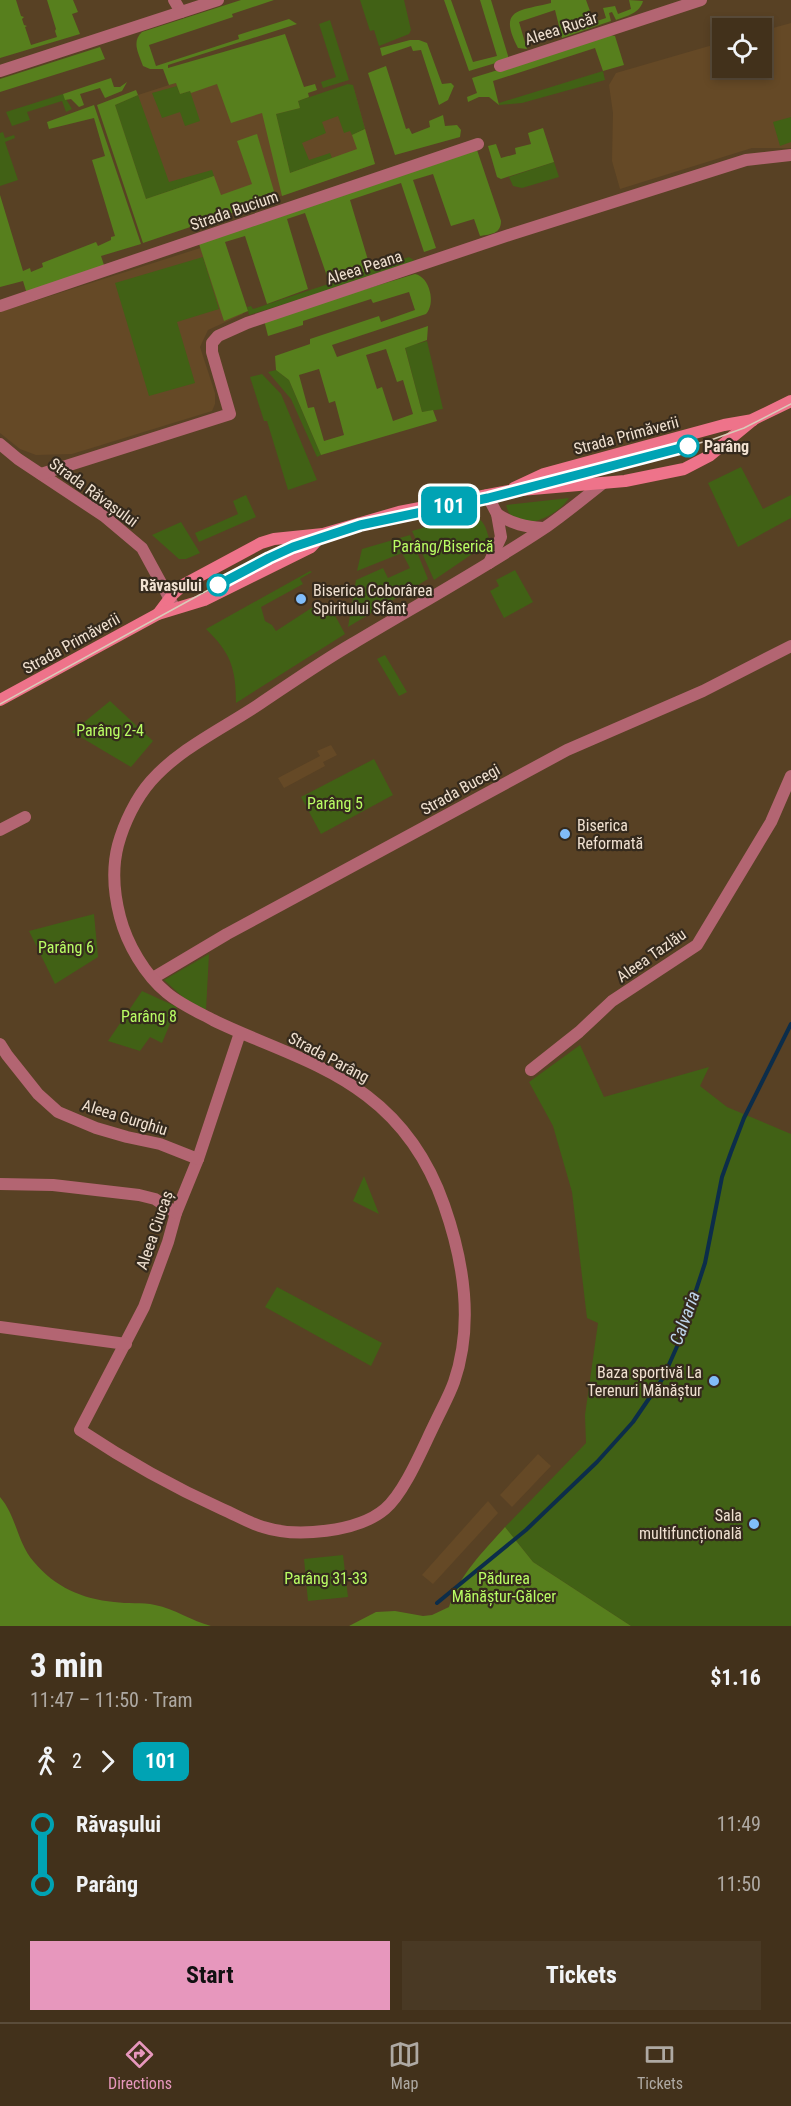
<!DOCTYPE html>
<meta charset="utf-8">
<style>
body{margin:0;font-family:"Roboto Condensed",sans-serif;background:#493924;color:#f1f3f6;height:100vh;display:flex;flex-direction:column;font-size:22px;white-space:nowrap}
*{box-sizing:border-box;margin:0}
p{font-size:20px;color:#aea9a3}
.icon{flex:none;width:33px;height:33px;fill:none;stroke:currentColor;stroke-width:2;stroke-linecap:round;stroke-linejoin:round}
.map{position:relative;height:1626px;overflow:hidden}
.panel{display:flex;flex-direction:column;background:#42311b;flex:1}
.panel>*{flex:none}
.badge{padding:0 12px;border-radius:9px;font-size:21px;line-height:39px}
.controls{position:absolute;left:712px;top:18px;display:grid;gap:12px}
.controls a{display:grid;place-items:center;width:60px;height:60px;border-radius:0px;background:#42311b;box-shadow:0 3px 9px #0003,0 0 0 2px #5a4c3a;font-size:30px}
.map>.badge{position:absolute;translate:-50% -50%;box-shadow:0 0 0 3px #fff}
.legs{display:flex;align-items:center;gap:9px;height:66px;padding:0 30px;font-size:20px}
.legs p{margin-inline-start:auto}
.summary{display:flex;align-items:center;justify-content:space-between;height:102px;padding:0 30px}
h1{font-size:33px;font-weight:700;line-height:45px}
.cta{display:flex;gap:12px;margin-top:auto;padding:12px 30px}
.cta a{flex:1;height:69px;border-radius:0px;background:#e797bd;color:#111;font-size:24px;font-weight:700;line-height:69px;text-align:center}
.cta a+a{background:#493924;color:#f1f3f6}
ul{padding:0 30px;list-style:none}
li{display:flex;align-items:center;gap:21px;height:60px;font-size:22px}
li i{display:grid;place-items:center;width:9px;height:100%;margin:0 8px;background:currentColor}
li i::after{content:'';width:15px;height:15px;margin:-8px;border:4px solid;border-radius:50%;background:#42311b}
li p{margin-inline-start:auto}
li:first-child i{background:linear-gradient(#0000 50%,currentColor 0)}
li:last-child i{background:linear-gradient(currentColor 50%,#0000 0)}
.tabs{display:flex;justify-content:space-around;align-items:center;height:84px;border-top:2px solid #5a4c3a;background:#42311b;font-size:16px;color:#aea9a3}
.tabs a{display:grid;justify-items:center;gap:3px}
.tabs .on{color:#e797bd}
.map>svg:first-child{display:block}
.built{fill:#654926}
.green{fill:#416115}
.forest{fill:#577f1d;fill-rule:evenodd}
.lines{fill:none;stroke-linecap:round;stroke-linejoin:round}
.stream{stroke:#0c2d4a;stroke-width:4}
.minor{stroke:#b36572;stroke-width:12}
.secondary{stroke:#ee738a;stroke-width:12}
.tram{stroke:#dacab8;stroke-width:1.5}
.line-1-casing{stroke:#fff;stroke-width:14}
.line-1{stroke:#00a3b4;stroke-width:9}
.stop-1-dot{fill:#fff;stroke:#00a3b4;stroke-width:3}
.poi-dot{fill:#81bdfa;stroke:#352a1d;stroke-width:2}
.labels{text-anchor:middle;stroke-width:4.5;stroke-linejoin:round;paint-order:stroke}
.street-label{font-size:16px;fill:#f0e1d1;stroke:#352a1d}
.stop-label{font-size:16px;font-weight:bold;fill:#f0e1d1;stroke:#352a1d;text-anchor:start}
.park-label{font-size:16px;fill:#b9fd64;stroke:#352a1d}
.poi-label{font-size:16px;fill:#f0e1d1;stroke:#352a1d;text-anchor:start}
.water-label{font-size:18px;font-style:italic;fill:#bfd5eb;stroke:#352a1d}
</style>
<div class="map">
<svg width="791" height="1626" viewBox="0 0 791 1626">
<rect width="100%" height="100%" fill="#584124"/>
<g class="built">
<path d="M791,23V148H752L620,189L612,161L613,113L609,85L616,73L723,42V68H762V31Z"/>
<path d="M281,49L302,105L354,89L375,164L159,237L115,105L138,95Z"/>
<path d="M216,243L243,314L208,330L200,347L215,393V404L212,411L72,454L36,455L20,449L0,433V312Z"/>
<path d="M331,745L337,755L323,762L325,766L284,788L278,778L320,756L317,751Z"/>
<path d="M538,1454L551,1466L512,1507L500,1495Z"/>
<path d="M488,1501L498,1513L433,1584L422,1575Z"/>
</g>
<g class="green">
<path d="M360,0H404L411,30L409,34L379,46L374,30L370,31Z"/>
<path d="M330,20L349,80L323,88L321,82L336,77L319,24Z"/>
<path d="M603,71L605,80L522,103L499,105V103Z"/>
<path d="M348,84L353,85L365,129L352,135L350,131L344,133L338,116L322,122L326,133L302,143L309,160L330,153L332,158L290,173L276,114L300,108L298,101Z"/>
<path d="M177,86L180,94L190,91L200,121L185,126L180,112L162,118L152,93Z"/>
<path d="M63,94L72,109L66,112L62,101L27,112L30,120L12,126L6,112Z"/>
<path d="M138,95L169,182L212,170L214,176L146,199L115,105Z"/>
<path d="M791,117V142L780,146L773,122Z"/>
<path d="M3,132L5,138L14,135L15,138L5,142L18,180L0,186V133Z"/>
<path d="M554,162L559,177L522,188L513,186L509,177Z"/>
<path d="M203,257L219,309L177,322L195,383L149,396L115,283Z"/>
<path d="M409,257L415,261L410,265L249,315L247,307L251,306L253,309Z"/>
<path d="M427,341L443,409L422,412L405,347Z"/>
<path d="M276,370L289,380L321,455L317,457L291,399L268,372Z"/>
<path d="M262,374L281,394L317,480L288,490L267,421H264L250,377Z"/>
<path d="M741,467L763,509L791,495V518L738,547L708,483Z"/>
<path d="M246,495L256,517L199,542L195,533L238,514L233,501Z"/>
<path d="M569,498C557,517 514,538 506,505Z"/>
<path d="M473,516C484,520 486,527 489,539L481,548L434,580L412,531L456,518Z"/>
<path d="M181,522L200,553L186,559H179L152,535Z"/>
<path d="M410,535L428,579L348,627L356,580L383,568L388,578L410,568L402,553L357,571L362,549Z"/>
<path d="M515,570L533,602L504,618L490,591L499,586L496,580Z"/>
<path d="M310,571L312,572L300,579L303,584L261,607L265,621L272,625L276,631L316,605L321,612L330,606L345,634L236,703C236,669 231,653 206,629Z"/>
<path d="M385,655L407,692L399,696L377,659Z"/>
<path d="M110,701L153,741L131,767L72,732Z"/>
<path d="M374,759L393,795L321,834L301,797Z"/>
<path d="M94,914L98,957L55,984L29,931Z"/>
<path d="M209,954L206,1010L185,999L164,980Z"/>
<path d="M142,991L177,1007L162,1043L150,1037L140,1051L108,1041Z"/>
<path d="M580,1045L604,1097L709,1067L700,1086L727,1107L791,1134V1626H631L533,1562L505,1527L586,1443L585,1415L598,1323L587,1318L572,1192L553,1126L529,1082Z"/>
<path d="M364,1176L379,1214L353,1201Z"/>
<path d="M277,1287L382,1343L371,1366L265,1307Z"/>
<path d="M343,1555L348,1597L308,1601L304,1559Z"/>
</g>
<g class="forest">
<path d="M0,0H16L21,16L24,17L22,19L24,25L27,26L25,27L31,45L57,37L55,31L56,29L47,0H73L78,12L72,14L80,34L0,58Z"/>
<path d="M241,0H274L232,14L233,17L149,45L156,66L239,39L238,35L289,19L297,24L168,65V68L285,34L304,87L315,84L317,90L308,93L309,97L298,101L300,108L276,114L290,173L357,149L352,135L365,129L375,164L282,196L262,113L231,123L217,84L191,93L190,91L180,94L176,83L169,85L163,69H150L143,66C139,54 131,42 142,32Z"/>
<path d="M444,0H451L473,62L497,56L480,0H491L509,59L469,71Z"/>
<path d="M551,0H586L594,22L606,18L603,8L615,6L618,14L631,9L629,0L643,1C640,13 627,16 616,20L612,12L609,13L611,21L562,38L555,10L519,22L527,49L518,48C497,8 520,11 551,3Z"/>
<path d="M610,35L615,36L624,65L603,71L595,48L493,81L499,105L489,97H479L468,102L467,97L477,93L472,78Z"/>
<path d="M410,40H419L427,43L442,84L451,83L454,86L448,100L439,105L421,50L413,51L411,46L382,56L380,48Z"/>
<path d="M100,47L105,59L0,92V79Z"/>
<path d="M386,66L406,129L409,128L412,134L430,127L429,121L443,115L445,126L457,125L461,130L460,137L395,155L368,73Z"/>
<path d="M111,78L114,87H120L127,82L122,91L105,98L100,88L80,94L84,105L79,107L71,99L65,100L63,94Z"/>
<path d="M136,90L138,95L115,105L146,199L214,176L221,195L252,184L237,141L257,134L276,198L143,243L97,105Z"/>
<path d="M94,105L141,244L101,256L105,268L27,294L23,281L0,287V195L23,271L30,268L31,272L43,267L42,263L96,242L98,246L111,240V237L115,236L92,160L105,156L94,118L49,129L47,122Z"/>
<path d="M543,128L554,162L501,179L497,177L488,146L496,144L501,158L516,154L515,148L531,144L528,133Z"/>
<path d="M477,150L501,221C501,234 491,234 480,236L474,219L451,226L433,174L413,180L436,248L424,252L401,183L350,200L371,270L329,282L305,213L287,219L308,289L267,304L245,236L225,242L248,311L224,321L199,244Z"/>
<path d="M415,274C430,277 436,304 426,314L332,345L337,357L428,326L427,340L405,348L422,412L433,410L437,421L321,455L289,380L276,370L275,356L310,344V339L379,316L381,322L415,310L409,292L373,303L371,299L303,321V325L268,336L264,320ZM386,349L397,382L403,380L413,414L393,421L382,387L377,389L366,355ZM319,369L329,403L335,401L344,435L324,441L314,407L308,408L299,375Z"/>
<path d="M0,1497C17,1517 17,1543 34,1562C55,1587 82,1599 114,1602C128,1604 142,1602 155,1605C175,1609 192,1621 211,1626H0Z"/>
<path d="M505,1527L533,1562L631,1626H349L376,1612L395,1611L423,1616L432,1615L449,1607C459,1575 483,1552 505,1527Z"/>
</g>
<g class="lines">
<path class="stream" d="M437,1603L526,1530L597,1462L633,1422L663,1378L679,1342L705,1263L722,1177L731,1152L744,1118L791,1024"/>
<g class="minor">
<path d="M174,0L181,12"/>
<path d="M500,66L701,0"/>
<path d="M0,71L218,0"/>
<path d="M0,306L478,144"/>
<path d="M0,444L18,459L104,516L142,548L173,605"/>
<path d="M41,474L230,414L212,352V343L218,336L247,323L509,235L746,160L791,155"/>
<path d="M487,495L497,514L501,537L489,563"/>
<path d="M497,514C512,524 526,527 543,528"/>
<path d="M0,830L25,817"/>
<path d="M153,978L227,934L567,750L703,691L791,646"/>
<path d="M240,1033L198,1159L176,1213L168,1242L144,1307L80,1430C125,1460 173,1487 222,1509C236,1515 249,1523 263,1527C296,1538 358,1532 385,1509C405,1492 423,1447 435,1423C441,1410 449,1396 454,1382C474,1324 464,1262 444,1205C429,1162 404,1124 367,1096C322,1061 264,1045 213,1020C198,1012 180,1004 167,993C145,975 127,944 120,917C114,894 112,868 118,845C124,823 136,798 151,781C180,748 224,728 261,703C291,683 321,662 352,644C417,605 483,569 546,527C566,513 584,498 603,483"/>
<path d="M0,1044L7,1055L38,1094L58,1112L96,1128L127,1137L160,1144L198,1159"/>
<path d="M531,1070L579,1032L612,1001L697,945L771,822L791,776"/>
<path d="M0,1184L53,1185L139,1195L155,1199L176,1213"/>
<path d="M0,1327L126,1344"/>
</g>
<g class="secondary">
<path d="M514,488L544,474L724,425L753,420"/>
<path d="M158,614L173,594L183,585L261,543L274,539L323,534L399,512L509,491L625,481L684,469L709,456L754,419L791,401"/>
<path d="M0,700L158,614L204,600L311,547L323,534"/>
</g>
<path class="tram" d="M0,704L201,594L269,558L293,547L361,525L488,498L711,440L744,428L791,404"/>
</g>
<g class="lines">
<defs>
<path id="line-1" d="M218,585L269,558L293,547L360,525L488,498L688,446"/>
</defs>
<use href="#line-1" class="line-1-casing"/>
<use href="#line-1" class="line-1"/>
</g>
<g class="stop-1-dot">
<circle cx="688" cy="446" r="10"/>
<circle cx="218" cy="585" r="10"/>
</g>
<g class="poi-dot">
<circle cx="301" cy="599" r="6"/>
<circle cx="565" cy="834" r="6"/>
<circle cx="714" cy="1381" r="6"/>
<circle cx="754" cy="1524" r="6"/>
</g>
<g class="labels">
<g class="street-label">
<text transform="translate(561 28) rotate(-18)" y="6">Aleea Rucăr</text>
<text transform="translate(234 210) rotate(-19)" y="6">Strada Bucium</text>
<text transform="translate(364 267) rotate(-18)" y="6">Aleea Peana</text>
<text transform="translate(626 435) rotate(-15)" y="6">Strada Primăverii</text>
<text transform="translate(94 492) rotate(36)" y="6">Strada Răvașului</text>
<text transform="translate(71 643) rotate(-29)" y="6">Strada Primăverii</text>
<text transform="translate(460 789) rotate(-29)" y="6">Strada Bucegi</text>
<text transform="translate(651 955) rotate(-35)" y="6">Aleea Tazlău</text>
<text transform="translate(329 1057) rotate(28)" y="6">Strada Parâng</text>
<text transform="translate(125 1117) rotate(17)" y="6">Aleea Gurghiu</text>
<text transform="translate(154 1230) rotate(-71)" y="6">Aleea Ciucaș</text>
</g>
<g class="stop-label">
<text x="704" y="452">Parâng</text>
<text x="202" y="591" text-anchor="end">Răvașului</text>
</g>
<g class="park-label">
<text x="443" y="552">Parâng/Biserică</text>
<text x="110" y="736">Parâng 2-4</text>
<text x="335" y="809">Parâng 5</text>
<text x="66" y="953">Parâng 6</text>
<text x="149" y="1022">Parâng 8</text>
<text x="326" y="1584">Parâng 31-33</text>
<text x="504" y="1584">Pădurea<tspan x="504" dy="18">Mănăștur-Gălcer</tspan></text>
</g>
<g class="poi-label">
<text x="313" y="596">Biserica Coborârea<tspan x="313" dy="18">Spiritului Sfânt</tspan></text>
<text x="577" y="831">Biserica<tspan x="577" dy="18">Reformată</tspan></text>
<text x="702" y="1378" text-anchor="end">Baza sportivă La<tspan x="702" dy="18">Terenuri Mănăștur</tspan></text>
<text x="742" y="1521" text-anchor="end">Sala<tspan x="742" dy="18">multifuncțională</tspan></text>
</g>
<g class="water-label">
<text transform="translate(685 1318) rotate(-70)" y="6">Calvaria</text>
</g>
</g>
</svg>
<div class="controls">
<a><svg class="icon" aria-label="locate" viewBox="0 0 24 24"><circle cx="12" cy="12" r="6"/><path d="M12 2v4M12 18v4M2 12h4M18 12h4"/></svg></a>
</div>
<b class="badge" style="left:449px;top:506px;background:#00a3b4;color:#fff">101</b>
</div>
<section class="panel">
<div class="summary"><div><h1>3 min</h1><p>11:47 – 11:50 · Tram</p></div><b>$1.16</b></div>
<div class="legs"><svg class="icon" aria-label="walk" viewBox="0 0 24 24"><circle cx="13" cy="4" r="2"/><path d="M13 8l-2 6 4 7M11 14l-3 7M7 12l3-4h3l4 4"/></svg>2<svg class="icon" aria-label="forward" viewBox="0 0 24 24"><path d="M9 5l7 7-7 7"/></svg><b class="badge" style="background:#00a3b4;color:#fff">101</b></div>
<ul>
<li><i style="color:#00a3b4"></i><b>Răvașului</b><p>11:49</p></li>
<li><i style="color:#00a3b4"></i><b>Parâng</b><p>11:50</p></li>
</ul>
<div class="cta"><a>Start</a><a>Tickets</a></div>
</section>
<nav class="tabs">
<a class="on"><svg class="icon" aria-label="directions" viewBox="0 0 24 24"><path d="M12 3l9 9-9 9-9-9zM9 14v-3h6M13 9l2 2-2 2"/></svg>Directions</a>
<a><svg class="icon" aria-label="map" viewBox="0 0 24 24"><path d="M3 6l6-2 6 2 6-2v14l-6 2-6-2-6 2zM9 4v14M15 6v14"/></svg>Map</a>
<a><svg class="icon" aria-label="tickets" viewBox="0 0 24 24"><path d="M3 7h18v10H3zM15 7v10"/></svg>Tickets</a>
</nav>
